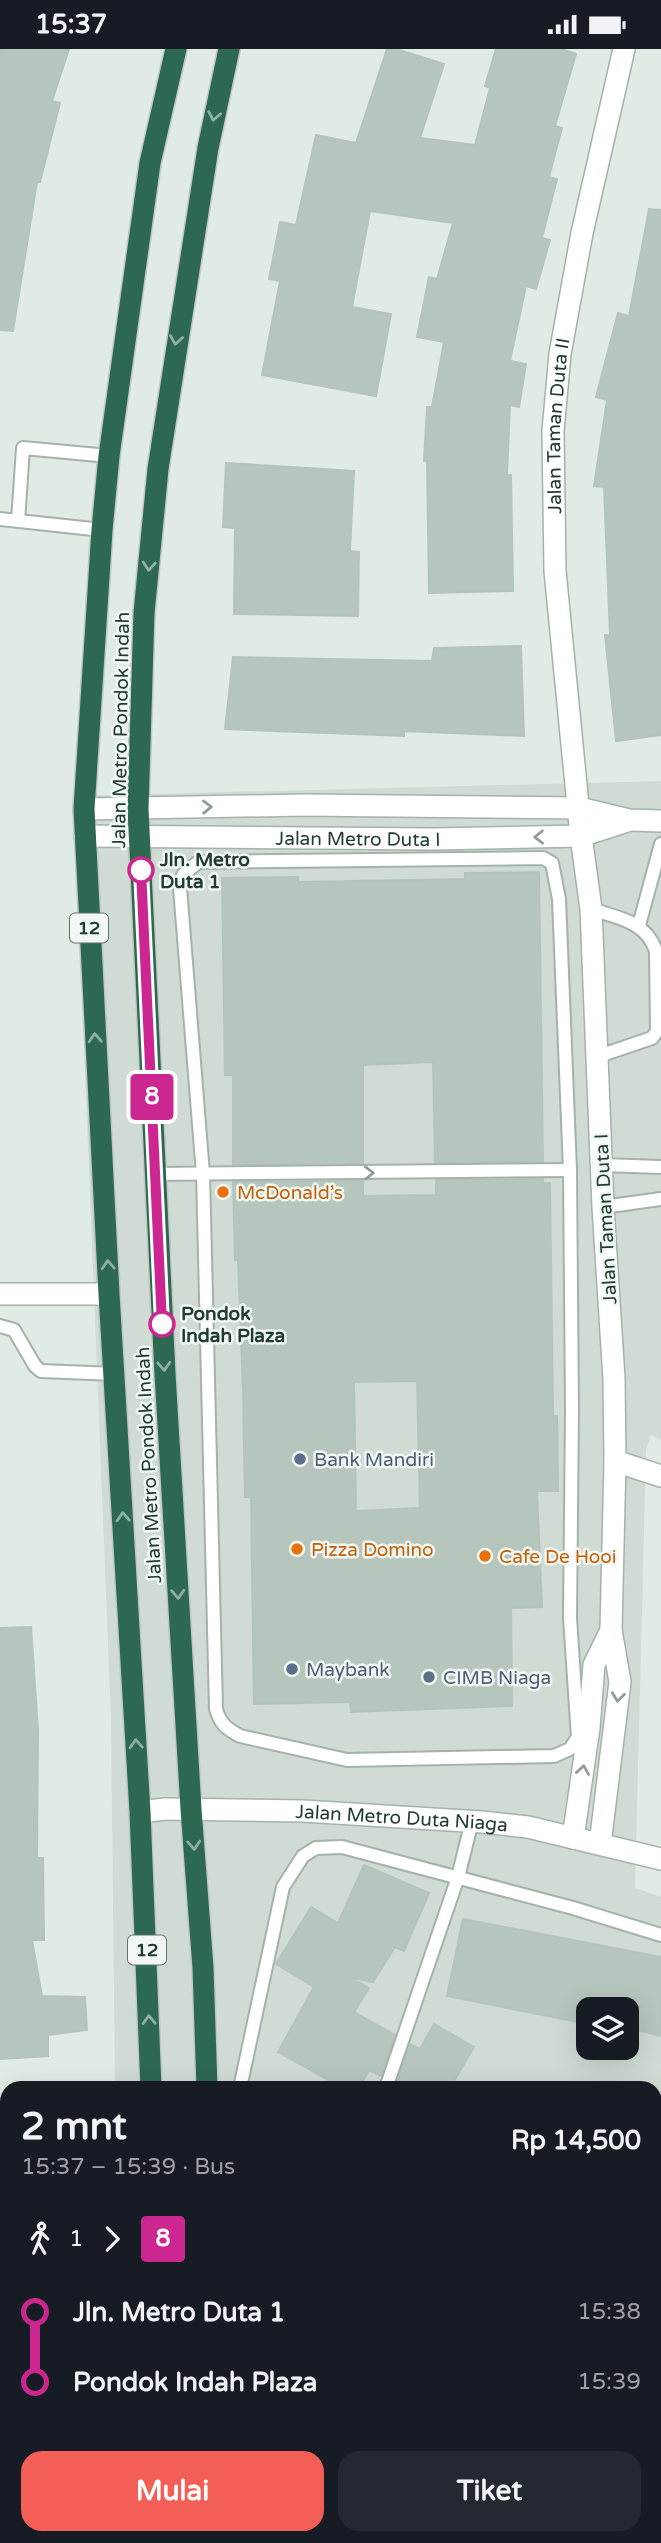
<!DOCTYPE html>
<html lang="id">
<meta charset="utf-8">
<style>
body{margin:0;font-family:"Varela Round",sans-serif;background:#242831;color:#f1f3f6;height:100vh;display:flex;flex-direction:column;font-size:26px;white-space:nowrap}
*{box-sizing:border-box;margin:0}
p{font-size:23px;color:#9ea1a6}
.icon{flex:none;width:38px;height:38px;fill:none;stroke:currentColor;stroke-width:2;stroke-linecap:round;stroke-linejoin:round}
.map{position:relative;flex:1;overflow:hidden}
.details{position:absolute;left:0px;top:2032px;width:662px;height:464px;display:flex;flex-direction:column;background:#171b24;border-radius:21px 21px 0 0;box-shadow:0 7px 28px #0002}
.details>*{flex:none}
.badge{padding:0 14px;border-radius:5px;font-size:24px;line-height:46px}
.tools{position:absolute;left:576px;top:1948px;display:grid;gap:14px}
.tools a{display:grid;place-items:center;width:63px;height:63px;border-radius:14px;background:#171b24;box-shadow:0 7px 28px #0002;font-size:35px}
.map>.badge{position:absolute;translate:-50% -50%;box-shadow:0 0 0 4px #fff}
.legs{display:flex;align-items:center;gap:10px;height:77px;padding:0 21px;font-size:23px}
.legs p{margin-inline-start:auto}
.head{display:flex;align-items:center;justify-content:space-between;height:119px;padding:0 21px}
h1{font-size:38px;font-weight:700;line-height:52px}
.primary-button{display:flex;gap:14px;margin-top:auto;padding:14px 21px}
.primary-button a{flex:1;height:80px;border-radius:21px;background:#f35f57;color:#fff;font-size:28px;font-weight:700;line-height:80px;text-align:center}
.primary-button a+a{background:#242831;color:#f1f3f6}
ul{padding:0 21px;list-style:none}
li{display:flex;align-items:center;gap:24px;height:70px;font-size:26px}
li i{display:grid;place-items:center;width:10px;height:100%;margin:0 9px;background:currentColor}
li i::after{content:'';width:18px;height:18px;margin:-9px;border:5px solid;border-radius:50%;background:#171b24}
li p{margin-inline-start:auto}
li:first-child i{background:linear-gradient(#0000 50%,currentColor 0)}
li:last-child i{background:linear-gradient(currentColor 50%,#0000 0)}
.status{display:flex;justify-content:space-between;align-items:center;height:49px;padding:0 35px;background:#171b24;direction:ltr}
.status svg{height:19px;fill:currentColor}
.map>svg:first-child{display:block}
.built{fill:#cfdbd3;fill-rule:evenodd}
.building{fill:#b6c6bd;stroke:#b3c5ba;stroke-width:2;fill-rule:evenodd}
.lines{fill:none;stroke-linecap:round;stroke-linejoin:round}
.lane-casing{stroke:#a3b3aa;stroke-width:16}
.street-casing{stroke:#a3b3aa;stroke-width:24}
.highway-casing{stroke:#c1c8c5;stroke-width:24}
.lane{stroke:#fff;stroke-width:12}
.street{stroke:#fff;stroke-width:21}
.highway{stroke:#2d6850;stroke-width:21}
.oneway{stroke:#8fb0a2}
.oneway2{stroke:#909e97}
.line-1-casing{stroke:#fff;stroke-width:16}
.line-1{stroke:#cc2790;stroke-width:10}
.stop-1-dot{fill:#fff;stroke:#cc2790;stroke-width:3.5}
.food-dot{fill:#e8710a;stroke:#f1f8f3;stroke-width:2.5}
.service-dot{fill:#5c6f8a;stroke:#f1f8f3;stroke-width:2.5}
.labels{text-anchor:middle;stroke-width:5;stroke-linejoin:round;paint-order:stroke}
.shield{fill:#f1f8f3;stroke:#5f746a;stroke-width:2}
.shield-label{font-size:18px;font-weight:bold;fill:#213c2f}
.street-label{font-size:19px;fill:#213c2f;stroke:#f1f8f3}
.stop-label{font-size:19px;font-weight:bold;fill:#213c2f;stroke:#f1f8f3;text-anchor:start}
.food-label{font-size:19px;fill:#c56008;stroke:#f1f8f3;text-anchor:start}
.service-label{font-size:19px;fill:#4e5e75;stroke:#f1f8f3;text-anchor:start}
</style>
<div class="status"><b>15:37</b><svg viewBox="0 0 49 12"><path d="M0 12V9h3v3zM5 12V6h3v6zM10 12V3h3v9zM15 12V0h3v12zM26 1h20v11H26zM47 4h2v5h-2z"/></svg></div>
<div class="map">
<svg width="661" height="2494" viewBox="0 0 661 2494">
<rect width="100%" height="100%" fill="#e0ebe4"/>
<g class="built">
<path d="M661,732V1391L651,1386L646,1401L635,1839L661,1848V2263L654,2260V2039H115L111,1670L74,747ZM588,1960H626V1998H588Z"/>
<path d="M7,2468V2488L501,2489L499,2494H0V2477Z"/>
</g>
<g class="building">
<path d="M0,0H69L52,52L60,54L40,133H37L13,282L0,281Z"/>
<path d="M387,0H396L444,15L420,89L475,96L490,39L485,37L496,0H561L576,5L555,77L562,79L549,128L557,130L542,189L550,191L536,240L526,237L510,312L526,315L519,358L510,356L507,426H511L513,542L429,544L427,412H424L427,358H432L444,293L417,288L429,228L437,230L453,174L370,162L352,258L391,265L376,347L262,326L280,232L269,230L280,173L296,176L316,86L356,94Z"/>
<path d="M649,160L661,161V686L616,692L605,586H610L604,438L594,437L607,351L596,348L618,264L629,267Z"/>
<path d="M226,414L354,422L350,502L359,503L358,567L234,565L235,479L223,478Z"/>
<path d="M521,597L524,687L404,682V687L225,680L233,608L432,612L434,599Z"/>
<path d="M539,823L543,1113L435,1114L433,1013L363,1016V1114L233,1116V1026H225L222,829L298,828V833L465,830V824Z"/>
<path d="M543,1130V1134H550L553,1367H557L558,1442H537L542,1558L511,1559L512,1657L351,1663L350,1653L254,1655L251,1448H245L243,1340L238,1211H235L233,1133L363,1132V1147L436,1146V1131ZM417,1332L420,1459L356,1462L354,1333Z"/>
<path d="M31,1578L38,1681L37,1809H43L44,1891H32L42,1947L85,1948L87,1981L48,1986V2007L0,2010V1579Z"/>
<path d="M364,1816L429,1844L404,1902L395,1898L373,1933L350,1928L369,1939L354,1963L395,1986L381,2027L369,2021L359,2039H343L278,2003L314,1938L276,1915L311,1858L338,1874Z"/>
<path d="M463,1870L661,1908V1987L626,1978V1960H588V1975L447,1947Z"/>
<path d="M434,1975L474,1998L450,2039H401L396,2036L410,1995L420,2000Z"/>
</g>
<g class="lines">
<defs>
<g id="lane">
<path d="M0,470L102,481"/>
<path d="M18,472L23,399L109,407"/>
<path d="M543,809L552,814L559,850L570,1121L572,1361L570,1569L578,1688L570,1700L554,1707L347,1711L240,1687C227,1680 220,1675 216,1660L203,1125L180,839L183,826L198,813Z"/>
<path d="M591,860C618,869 646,872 656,902L657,982L652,989L596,1008"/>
<path d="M639,876L661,795"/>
<path d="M602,1116L661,1118"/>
<path d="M155,1125L570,1121"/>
<path d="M603,1158L661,1150"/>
<path d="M0,1277L14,1281L35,1317L41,1322L115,1325"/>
<path d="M240,2039L283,1838L303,1807L316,1799L342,1798L573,1859L661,1886"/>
<path d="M386,2039L458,1828L472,1772"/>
<path d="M0,2084H7"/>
<path d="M654,2260L661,2264"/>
<path d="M421,2488L432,2494"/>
<path d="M173,2494L175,2488"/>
</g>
<g id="street">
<path d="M84,760L304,756L579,759L629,771L661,772"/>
<path id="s1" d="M85,787L433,790L581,787L627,772"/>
<path d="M0,1245H109"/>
<path d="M615,1412L661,1427"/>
<path id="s2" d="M140,1763L165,1760L303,1762L482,1773L528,1778L661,1810"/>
<path d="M573,1789L589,1679L594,1616L611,1581"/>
<path id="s3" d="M600,1795L620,1633L611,1581L615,1412L614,1330L603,1158L591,860L581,787L555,522L553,382L560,305L582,184L624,0"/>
<path d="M654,2307L661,2308"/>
<path d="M517,2494L520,2488"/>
</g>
<g id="highway">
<path d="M151,2039L140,1763L109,1245L84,760L102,481L109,407L150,114L176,0"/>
<path d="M207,2039L203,1919L191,1760L165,1325L138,760L144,564L158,420L208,99L229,0"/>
<path d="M42,2494L45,2488"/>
<path d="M115,2494L118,2488"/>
</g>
</defs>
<use href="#lane" class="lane-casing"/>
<use href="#street" class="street-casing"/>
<use href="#highway" class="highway-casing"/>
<use href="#lane" class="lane"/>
<use href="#street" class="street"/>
<use href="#highway" class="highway"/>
</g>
<defs><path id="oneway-chevron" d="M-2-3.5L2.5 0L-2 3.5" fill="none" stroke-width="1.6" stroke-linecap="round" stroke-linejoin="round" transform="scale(1.75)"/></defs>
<g class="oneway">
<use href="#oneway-chevron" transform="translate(214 67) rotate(101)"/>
<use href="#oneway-chevron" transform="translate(176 291) rotate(99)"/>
<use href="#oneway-chevron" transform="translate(149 517) rotate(95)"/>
<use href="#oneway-chevron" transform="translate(95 989) rotate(-93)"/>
<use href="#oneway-chevron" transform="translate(108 1216) rotate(-93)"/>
<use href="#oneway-chevron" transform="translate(164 1317) rotate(87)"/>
<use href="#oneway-chevron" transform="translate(123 1468) rotate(-93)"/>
<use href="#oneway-chevron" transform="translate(178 1545) rotate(87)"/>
<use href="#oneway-chevron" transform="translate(136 1695) rotate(-93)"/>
<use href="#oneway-chevron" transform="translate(194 1796) rotate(86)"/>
<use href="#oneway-chevron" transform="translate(149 1971) rotate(-92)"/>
</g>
<g class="oneway2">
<use href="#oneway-chevron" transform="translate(207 758) rotate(-1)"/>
<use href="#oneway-chevron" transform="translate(539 788) rotate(179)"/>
<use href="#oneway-chevron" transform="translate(369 1124)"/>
<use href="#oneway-chevron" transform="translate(618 1648) rotate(97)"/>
<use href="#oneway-chevron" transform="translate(583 1721) rotate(-81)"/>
</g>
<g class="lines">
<defs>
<path id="line-1" d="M141,821L162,1275"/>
</defs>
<use href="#line-1" class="line-1-casing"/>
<use href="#line-1" class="line-1"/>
</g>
<g class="stop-1-dot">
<circle cx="141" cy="821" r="12"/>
<circle cx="162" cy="1275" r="12"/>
</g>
<g class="food-dot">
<circle cx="223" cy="1143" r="7"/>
<circle cx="297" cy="1500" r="7"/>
<circle cx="485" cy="1507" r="7"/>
</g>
<g class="service-dot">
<circle cx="300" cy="1410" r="7"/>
<circle cx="292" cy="1620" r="7"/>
<circle cx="429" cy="1628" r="7"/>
</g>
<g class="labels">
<g class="shield">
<rect x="70" y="864.5" width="38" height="29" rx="5"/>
<rect x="128" y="1886.5" width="38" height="29" rx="5"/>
</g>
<g class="shield-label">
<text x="89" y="885">12</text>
<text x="147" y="1907">12</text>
</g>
<g class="street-label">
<text dy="7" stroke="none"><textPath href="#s3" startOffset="1423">Jalan Taman Duta II</textPath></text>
<text transform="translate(120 681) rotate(-89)" y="7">Jalan Metro Pondok Indah</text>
<text dy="7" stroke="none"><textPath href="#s1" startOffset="273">Jalan Metro Duta I</textPath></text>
<text transform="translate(605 1170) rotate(-93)" y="7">Jalan Taman Duta I</text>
<text transform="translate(148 1416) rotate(-93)" y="7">Jalan Metro Pondok Indah</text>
<text dy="7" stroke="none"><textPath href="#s2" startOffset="262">Jalan Metro Duta Niaga</textPath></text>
</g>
<g class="stop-label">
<text x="160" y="817">Jln. Metro<tspan x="160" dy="22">Duta 1</tspan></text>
<text x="181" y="1271">Pondok<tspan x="181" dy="22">Indah Plaza</tspan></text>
</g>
<g class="food-label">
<text x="237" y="1150">McDonald’s</text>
<text x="311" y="1507">Pizza Domino</text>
<text x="499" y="1514">Cafe De Hooi</text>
</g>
<g class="service-label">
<text x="314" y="1417">Bank Mandiri</text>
<text x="306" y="1627">Maybank</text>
<text x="443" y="1635">CIMB Niaga</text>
</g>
</g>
</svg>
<div class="tools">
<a><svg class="icon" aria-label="layers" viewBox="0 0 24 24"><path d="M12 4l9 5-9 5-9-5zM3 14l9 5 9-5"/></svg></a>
</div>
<b class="badge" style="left:152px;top:1048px;background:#cc2790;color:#fff">8</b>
<section class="details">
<div class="head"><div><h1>2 mnt</h1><p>15:37 – 15:39 · Bus</p></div><b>Rp 14,500</b></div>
<div class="legs"><svg class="icon" aria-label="walk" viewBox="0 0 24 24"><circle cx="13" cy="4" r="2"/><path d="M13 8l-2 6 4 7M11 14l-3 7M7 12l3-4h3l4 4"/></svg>1<svg class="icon" aria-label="forward" viewBox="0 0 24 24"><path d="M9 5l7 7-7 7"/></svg><b class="badge" style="background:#cc2790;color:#fff">8</b></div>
<ul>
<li><i style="color:#cc2790"></i><b>Jln. Metro Duta 1</b><p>15:38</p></li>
<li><i style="color:#cc2790"></i><b>Pondok Indah Plaza</b><p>15:39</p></li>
</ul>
<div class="primary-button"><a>Mulai</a><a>Tiket</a></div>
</section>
</div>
